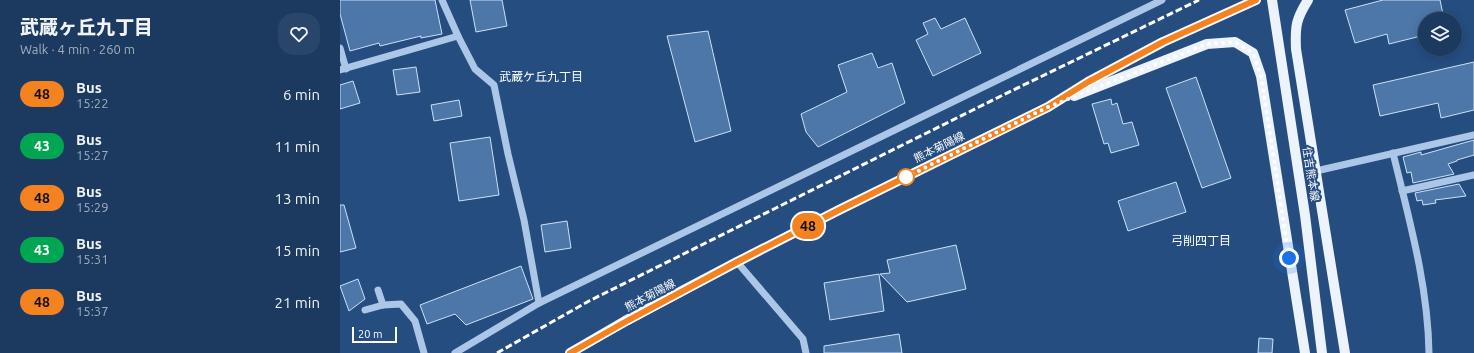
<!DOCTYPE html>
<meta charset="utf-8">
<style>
body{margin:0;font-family:Ubuntu,"Noto Sans JP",sans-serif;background:#294569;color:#f1f3f6;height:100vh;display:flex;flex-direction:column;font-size:15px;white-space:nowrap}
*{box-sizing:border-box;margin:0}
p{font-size:13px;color:#a0adbd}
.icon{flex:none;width:22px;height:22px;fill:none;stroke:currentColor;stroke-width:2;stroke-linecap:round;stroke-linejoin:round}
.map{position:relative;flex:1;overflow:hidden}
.details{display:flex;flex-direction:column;background:#1c3a60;width:340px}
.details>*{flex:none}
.badge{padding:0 8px;border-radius:13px;font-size:14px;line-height:26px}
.controls{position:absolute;left:1078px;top:12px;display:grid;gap:8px}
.controls a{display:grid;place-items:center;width:44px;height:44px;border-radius:50%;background:#1c3a60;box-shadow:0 2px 10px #0003,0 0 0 1px #3a5475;font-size:20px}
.scale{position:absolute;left:12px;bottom:10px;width:45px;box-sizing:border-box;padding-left:4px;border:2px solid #fff;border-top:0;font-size:11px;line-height:14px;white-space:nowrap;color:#fff;-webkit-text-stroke:3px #254d80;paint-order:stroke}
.you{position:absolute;width:20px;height:20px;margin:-10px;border:3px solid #fff;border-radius:50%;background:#1a73e8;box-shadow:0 0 0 6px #1a73e833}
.map>.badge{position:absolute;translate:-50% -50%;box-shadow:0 0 0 2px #fff}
.round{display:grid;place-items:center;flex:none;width:42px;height:42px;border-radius:16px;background:#294569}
.head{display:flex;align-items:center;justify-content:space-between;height:68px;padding:0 20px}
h1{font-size:19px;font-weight:800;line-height:30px}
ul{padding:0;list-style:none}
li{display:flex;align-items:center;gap:12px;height:52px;padding:0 20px}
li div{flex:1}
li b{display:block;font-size:15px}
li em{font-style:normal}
li .badge{min-width:44px;font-weight:700;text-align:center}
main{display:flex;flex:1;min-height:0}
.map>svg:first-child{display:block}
.building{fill:#4d77a8;stroke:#cee0f5}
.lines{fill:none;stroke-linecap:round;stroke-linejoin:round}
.minor{stroke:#abc6e6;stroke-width:7}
.major{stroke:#ecf3fd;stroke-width:10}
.rail{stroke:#fff;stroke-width:3;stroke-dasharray:7 3;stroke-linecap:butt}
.line-casing{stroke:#fff;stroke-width:9}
.line{stroke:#f58220;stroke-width:6}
.walk{stroke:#fff;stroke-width:4;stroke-dasharray:0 7.2}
.stop-dot{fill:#fff;stroke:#f58220;stroke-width:2}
.labels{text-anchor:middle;stroke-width:4;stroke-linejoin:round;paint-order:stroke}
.street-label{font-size:11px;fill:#fff;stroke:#254d80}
.neighbourhood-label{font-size:12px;fill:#fff;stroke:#254d80}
</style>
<main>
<section class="details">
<div class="head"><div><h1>武蔵ヶ丘九丁目</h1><p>Walk · 4 min · 260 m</p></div><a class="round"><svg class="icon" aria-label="heart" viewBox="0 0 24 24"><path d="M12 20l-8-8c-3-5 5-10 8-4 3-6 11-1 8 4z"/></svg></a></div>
<ul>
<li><span class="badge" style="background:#f58220;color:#111">48</span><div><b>Bus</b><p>15:22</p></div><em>6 min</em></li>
<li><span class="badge" style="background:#00a651;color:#fff">43</span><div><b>Bus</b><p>15:27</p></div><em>11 min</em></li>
<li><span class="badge" style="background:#f58220;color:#111">48</span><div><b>Bus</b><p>15:29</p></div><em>13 min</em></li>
<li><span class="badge" style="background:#00a651;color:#fff">43</span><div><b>Bus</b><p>15:31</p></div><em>15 min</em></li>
<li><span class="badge" style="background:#f58220;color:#111">48</span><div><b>Bus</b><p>15:37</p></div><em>21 min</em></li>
</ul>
</section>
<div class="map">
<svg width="1134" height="353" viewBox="0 0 1134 353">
<rect width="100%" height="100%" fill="#254d80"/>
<g class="building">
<path d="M0,0H95L102,34L81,38V36L40,46L39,43L10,51L0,14Z"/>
<path d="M130,0H162L167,26L136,32Z"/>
<path d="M1043,0H1100L1104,19H1085V35L1049,44L1047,34L1015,43L1005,10Z"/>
<path d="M595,18L601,29L625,18L641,53L593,76L576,40L588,34L583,23Z"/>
<path d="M368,31L391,131L355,142L327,36Z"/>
<path d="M532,53L538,68L552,63L565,103L478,147L466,132L461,114L507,92L498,65Z"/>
<path d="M1134,62V110L1101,118L1098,103L1040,116L1033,85Z"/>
<path d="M76,67L80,92L57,95L53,70Z"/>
<path d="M856,77L891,178L862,188L826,88Z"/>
<path d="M13,81L20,103L0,109V85Z"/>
<path d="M771,99L772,105L777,103L783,124L792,122L799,145L771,153L768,143L764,144L752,104Z"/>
<path d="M119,100L122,116L94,121L91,105Z"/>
<path d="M150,137L159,195L119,201L110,143Z"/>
<path d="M1134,140V155L1117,160V161L1108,164L1114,174L1073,183L1071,172L1067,173L1063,157L1081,152V155Z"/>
<path d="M836,182L846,212L788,231L778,201Z"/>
<path d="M1119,184L1126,196L1095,200L1096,203L1083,205L1082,200L1077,201L1075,193Z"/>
<path d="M0,205H4L16,248L0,252Z"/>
<path d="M227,221L231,248L205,252L201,225Z"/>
<path d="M616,245L626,289L567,302L540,274L550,273L547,260Z"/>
<path d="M181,266L193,299L126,325L115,314L87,324L80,305Z"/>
<path d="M539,274L544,311L490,320L484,283Z"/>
<path d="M18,279L25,299L9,311L0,286Z"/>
<path d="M559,334L562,353H484V346Z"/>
<path d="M919,338L933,339L932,353H918Z"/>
</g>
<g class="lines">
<g class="minor">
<path d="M102,0L118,36L135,69L154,85L168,154L184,220L199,303"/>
<path d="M0,48L6,69"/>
<path d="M0,70L118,36"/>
<path d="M1053,153C1069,219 1088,285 1089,353"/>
<path d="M976,171L1134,135"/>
<path d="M1062,191L1134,175"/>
<path d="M397,262L463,339L466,353"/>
<path d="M38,290L43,305"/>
<path d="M25,310L43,305L61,304L75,321L84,353"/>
<path d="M115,353L199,303L822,0"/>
</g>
<g class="major">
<path d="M932,0L965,215L982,353"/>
<path d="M968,0C956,19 955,26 956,49L1005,353"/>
<path d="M734,96L867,44L895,42L913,53L921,76L965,353"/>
<path d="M230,353L285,321L397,262L499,210L708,107L748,82L823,42L916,0"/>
</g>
<path class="rail" d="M157,353L249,301L661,96L859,0"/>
</g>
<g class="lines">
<defs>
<path id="line" d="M230,353L285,322L397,262L499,210L708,107L748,82L823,42L916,0"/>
</defs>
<use href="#line" class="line-casing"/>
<use href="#line" class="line"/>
<path class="walk" d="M566,177L708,107L867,44L895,42L913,53L921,76L949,258"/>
</g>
<circle class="stop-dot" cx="566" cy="177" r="8"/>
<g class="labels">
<g class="street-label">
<text transform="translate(599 147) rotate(-26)" y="4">熊本菊陽線</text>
<text transform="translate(971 174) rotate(81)" y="4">住吉熊本線</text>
<text transform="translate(310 295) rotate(-28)" y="4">熊本菊陽線</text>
</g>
<g class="neighbourhood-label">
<text x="201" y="81">武蔵ケ丘九丁目</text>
<text x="861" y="245">弓削四丁目</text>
</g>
</g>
</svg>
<div class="controls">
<a><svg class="icon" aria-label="layers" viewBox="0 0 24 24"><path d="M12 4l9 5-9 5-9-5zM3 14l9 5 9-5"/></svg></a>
</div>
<div class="scale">20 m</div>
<div class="you" style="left:949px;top:258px"></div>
<b class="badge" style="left:468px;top:226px;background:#f58220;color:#111">48</b>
</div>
</main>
